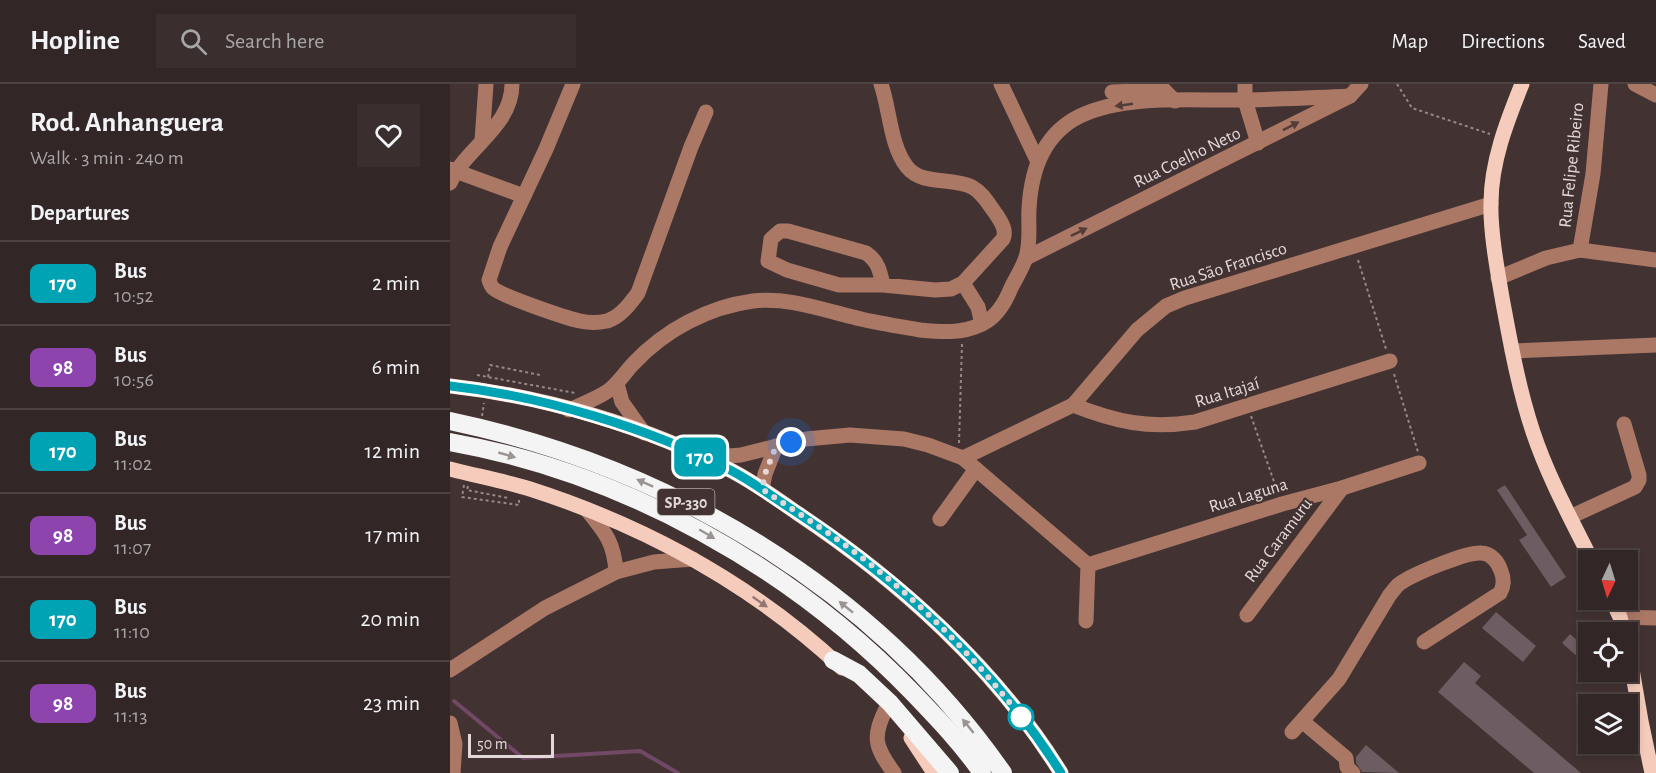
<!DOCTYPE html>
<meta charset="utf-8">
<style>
body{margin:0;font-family:"Alegreya Sans",sans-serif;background:#3a2e2e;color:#f1f3f6;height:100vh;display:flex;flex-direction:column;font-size:22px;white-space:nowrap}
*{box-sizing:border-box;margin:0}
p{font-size:20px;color:#a8a5a7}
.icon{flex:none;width:33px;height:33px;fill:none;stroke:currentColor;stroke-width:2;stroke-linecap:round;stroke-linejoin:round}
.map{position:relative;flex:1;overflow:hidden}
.drawer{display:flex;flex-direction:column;background:#322626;width:450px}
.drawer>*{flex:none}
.badge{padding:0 12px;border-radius:9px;font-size:21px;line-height:39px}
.needle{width:39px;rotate:184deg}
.tools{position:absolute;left:1128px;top:466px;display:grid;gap:12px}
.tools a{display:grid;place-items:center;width:60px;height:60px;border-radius:0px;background:#322626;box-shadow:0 3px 9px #0003,0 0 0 2px #4d4343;font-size:30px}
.scale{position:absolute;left:18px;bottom:15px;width:86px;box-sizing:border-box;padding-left:6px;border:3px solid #e3d8d8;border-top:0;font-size:16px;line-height:21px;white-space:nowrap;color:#e3d8d8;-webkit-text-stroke:4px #423332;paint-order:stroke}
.you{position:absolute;width:30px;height:30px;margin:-15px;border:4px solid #fff;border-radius:50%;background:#1a73e8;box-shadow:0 0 0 9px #1a73e833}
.map>.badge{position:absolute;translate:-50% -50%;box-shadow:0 0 0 3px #fff}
h2{padding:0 30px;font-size:22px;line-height:54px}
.round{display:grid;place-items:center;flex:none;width:63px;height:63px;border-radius:0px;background:#3a2e2e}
.headline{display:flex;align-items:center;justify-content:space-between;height:102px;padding:0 30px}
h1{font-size:28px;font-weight:600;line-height:45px}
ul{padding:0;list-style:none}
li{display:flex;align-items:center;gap:18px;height:84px;padding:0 30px;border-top:2px solid #4d4343}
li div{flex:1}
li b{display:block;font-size:22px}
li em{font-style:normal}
li .badge{min-width:66px;font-weight:700;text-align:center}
header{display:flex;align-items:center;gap:36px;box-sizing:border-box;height:84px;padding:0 30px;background:#322626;border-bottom:2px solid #4d4343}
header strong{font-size:28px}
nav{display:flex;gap:33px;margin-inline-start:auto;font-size:21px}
.search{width:420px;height:54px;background:#3a2e2e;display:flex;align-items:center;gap:15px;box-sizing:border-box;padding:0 21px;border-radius:0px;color:#a8a5a7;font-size:22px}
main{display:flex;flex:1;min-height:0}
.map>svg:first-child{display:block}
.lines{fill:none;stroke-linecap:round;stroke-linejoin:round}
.stream{stroke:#714865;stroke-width:4}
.building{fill:#6d5c61}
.path{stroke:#958888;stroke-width:2;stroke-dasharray:3 3;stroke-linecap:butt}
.minor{stroke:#ac7866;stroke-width:15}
.major{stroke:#f5cbbb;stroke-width:15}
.highway{stroke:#f4f4f4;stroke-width:18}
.oneway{fill:#523d3a}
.oneway2{fill:#9b9493}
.oneway3{fill:#937770}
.line-casing{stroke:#fff;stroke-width:14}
.line{stroke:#00a3b4;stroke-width:9}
.walk{stroke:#e3d8d8;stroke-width:6;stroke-dasharray:0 10.8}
.stop-dot{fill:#fff;stroke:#00a3b4;stroke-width:3}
.labels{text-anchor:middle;stroke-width:4.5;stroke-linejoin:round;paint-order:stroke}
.shield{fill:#423332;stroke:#b3a6a6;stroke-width:1.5}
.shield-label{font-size:16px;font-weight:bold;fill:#e3d8d8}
.street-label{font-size:18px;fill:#e3d8d8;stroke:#423332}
</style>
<header>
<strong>Hopline</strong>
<div class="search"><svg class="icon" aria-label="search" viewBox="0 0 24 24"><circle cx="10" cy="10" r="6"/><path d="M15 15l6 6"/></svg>Search here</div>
<nav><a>Map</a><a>Directions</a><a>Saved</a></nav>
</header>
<main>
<section class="drawer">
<div class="headline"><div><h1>Rod. Anhanguera</h1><p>Walk · 3 min · 240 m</p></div><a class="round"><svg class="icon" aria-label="heart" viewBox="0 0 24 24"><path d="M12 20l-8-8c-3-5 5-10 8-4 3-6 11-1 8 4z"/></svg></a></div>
<h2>Departures</h2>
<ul>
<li><span class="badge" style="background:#00a3b4;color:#fff">170</span><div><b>Bus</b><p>10:52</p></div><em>2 min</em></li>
<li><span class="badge" style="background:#8e44ad;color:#fff">98</span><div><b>Bus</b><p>10:56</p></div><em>6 min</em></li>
<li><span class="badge" style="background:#00a3b4;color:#fff">170</span><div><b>Bus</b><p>11:02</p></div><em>12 min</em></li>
<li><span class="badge" style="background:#8e44ad;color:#fff">98</span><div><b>Bus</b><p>11:07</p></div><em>17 min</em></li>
<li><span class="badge" style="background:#00a3b4;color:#fff">170</span><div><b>Bus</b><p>11:10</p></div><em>20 min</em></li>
<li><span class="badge" style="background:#8e44ad;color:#fff">98</span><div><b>Bus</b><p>11:13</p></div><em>23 min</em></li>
</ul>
</section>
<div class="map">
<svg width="1206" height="689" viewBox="0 0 1206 689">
<rect width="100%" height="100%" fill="#423332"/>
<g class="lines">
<path class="stream" d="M4,617L73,674L190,667L228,689"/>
</g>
<g class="building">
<path d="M1055,401L1116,493L1101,503L1069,456L1077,451L1047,406Z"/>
<path d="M1046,528L1086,562L1073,578L1032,544Z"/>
<path d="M1120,550L1138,566V582L1112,559Z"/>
<path d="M1014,578L1031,592L1025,599L1131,689H1084L988,608Z"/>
<path d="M916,661L949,689L912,688L906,679V673Z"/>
</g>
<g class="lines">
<g class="path">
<path d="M947,0L962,24L1040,50"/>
<path d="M908,176L936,265"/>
<path d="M944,290L968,368"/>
<path d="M27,291L125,309"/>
<path d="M38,293L40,281L90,291"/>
<path d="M32,332L34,319"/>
<path d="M801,332L828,409"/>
<path d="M509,359L512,260"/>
<path d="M14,401L12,413L69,421V416"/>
<path d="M18,402L17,406L58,414"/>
</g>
<g class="minor">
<path d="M123,0L96,65L50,163L39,196C40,199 41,202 43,204C51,212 116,234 130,237C139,239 148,239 157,237C170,233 180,220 188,209L241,63L256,28"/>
<path d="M431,0C440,26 440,61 457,83C472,102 502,93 522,103C533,109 539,121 546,130C551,138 557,146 553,155L513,199L501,205L485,206L433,201H389L337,186L318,177L321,155L330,147H338L416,169C428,177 430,187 433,201"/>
<path d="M551,0L587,76"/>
<path d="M795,0V16L808,59"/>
<path d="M1185,0L1206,11"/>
<path d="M662,8L714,6L725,17"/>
<path d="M32,57L36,0"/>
<path d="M0,85L74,112"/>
<path d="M0,99C16,63 62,43 62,0"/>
<path d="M1130,166L1143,90L1151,0"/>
<path d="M576,174L900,12L911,0"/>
<path d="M1048,194L1096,174L1130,166L1206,176"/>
<path d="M513,199L528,223L532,240"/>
<path d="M1062,267L1206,261"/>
<path d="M167,300L172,318L194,349"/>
<path d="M623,321C666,338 698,345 745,338L940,277"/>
<path d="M119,326C132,320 146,315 158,307C169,299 175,288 184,279C215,246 258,223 303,217C337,213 370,225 403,233C425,239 448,242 470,246C491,248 512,250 532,240C547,233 555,219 561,204C566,194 573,183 576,173C581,158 578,140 579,125C581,86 593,50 630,32C676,10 742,17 793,16C828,15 864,14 900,12"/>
<path d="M254,374L291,371L356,355L400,351L454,355L478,361L513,374L623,321L687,246L716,222L735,214L1041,120"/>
<path d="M513,374L638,481L636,537"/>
<path d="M312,405L315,390L326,362"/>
<path d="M137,426C155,448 164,458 166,488"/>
<path d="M1120,433L1185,403L1189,396V391L1174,340"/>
<path d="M490,435L526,385"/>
<path d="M638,481L832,420L892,404L969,379"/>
<path d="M797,531L892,404"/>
<path d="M1170,533L1206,534"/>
<path d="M0,586L95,524L166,488L204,478L243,475"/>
<path d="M436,625C421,654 426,664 444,689"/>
<path d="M852,637L896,674L897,683L903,689"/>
<path d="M0,639L5,660L3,689"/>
<path d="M842,648L889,595L939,512C942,508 945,504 948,501C960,491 1016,468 1031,469C1041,469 1048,478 1051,487C1054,494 1054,502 1050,509L974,558"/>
</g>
<g class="major">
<path d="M1072,0C1057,37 1041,78 1041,119C1040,148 1048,190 1053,219C1061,262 1069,306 1083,348C1098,393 1121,435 1142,477"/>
<path d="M0,302C96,313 196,342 282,387C305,399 326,414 347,429C448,496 547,585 611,689"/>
<path d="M0,385C27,392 54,397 80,405C195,442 303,501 392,584"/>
<path d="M1162,516L1170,533L1174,549"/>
<path d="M1178,562L1191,637L1202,689"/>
<path d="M461,654L484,689"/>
</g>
<g class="highway">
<path d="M0,337C219,383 424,504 553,689"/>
<path d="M0,358C174,389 342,483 464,610C488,635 512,660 532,689"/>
<path d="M383,576L409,590L440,619L500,689"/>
</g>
</g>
<defs><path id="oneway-solid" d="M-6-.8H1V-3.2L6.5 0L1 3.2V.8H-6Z" transform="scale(1.5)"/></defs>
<g class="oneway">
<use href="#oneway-solid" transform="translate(674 21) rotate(172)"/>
<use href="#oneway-solid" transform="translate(841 42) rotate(-27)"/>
<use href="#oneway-solid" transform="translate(629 148) rotate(-26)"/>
</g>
<g class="oneway2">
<use href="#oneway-solid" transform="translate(57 371) rotate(16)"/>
<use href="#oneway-solid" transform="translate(195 399) rotate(-156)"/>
<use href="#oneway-solid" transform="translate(257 450) rotate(30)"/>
<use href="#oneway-solid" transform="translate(396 523) rotate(-141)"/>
<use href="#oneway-solid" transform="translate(518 642) rotate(-129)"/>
</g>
<use class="oneway3" href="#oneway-solid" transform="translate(310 518) rotate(35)"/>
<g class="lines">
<defs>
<path id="line" d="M0,302C92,312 200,344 282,387C303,398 323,413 343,426C447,495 545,583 611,689"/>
</defs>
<use href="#line" class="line-casing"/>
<use href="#line" class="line"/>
<path class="walk" d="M341,358L326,362L315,390L312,405C337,422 363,438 388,456C456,504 520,567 571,633"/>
</g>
<circle class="stop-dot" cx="571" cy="633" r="12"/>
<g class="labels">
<rect class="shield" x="207.5" y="405" width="57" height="26" rx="4.5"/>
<g class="shield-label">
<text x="236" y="424">SP-330</text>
</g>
<g class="street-label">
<text transform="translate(737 73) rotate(-26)" y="6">Rua Coelho Neto</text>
<text transform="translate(1121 81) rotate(-84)" y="6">Rua Felipe Ribeiro</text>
<text transform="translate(778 182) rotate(-18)" y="6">Rua São Francisco</text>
<text transform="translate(777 308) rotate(-17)" y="6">Rua Itajaí</text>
<text transform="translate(798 411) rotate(-17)" y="6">Rua Laguna</text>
<text transform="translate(828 456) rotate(-53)" y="6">Rua Caramuru</text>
</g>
</g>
</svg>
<div class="tools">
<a><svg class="needle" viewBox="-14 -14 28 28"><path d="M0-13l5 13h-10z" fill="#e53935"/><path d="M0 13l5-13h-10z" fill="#a8a5a7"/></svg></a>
<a><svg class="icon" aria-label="locate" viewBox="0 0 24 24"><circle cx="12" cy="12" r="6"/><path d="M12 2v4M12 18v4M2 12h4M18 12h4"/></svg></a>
<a><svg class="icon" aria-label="layers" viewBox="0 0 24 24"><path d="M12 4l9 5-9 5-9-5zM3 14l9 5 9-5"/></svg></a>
</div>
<div class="scale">50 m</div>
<div class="you" style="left:341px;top:358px"></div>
<b class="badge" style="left:250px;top:373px;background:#00a3b4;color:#fff">170</b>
</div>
</main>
